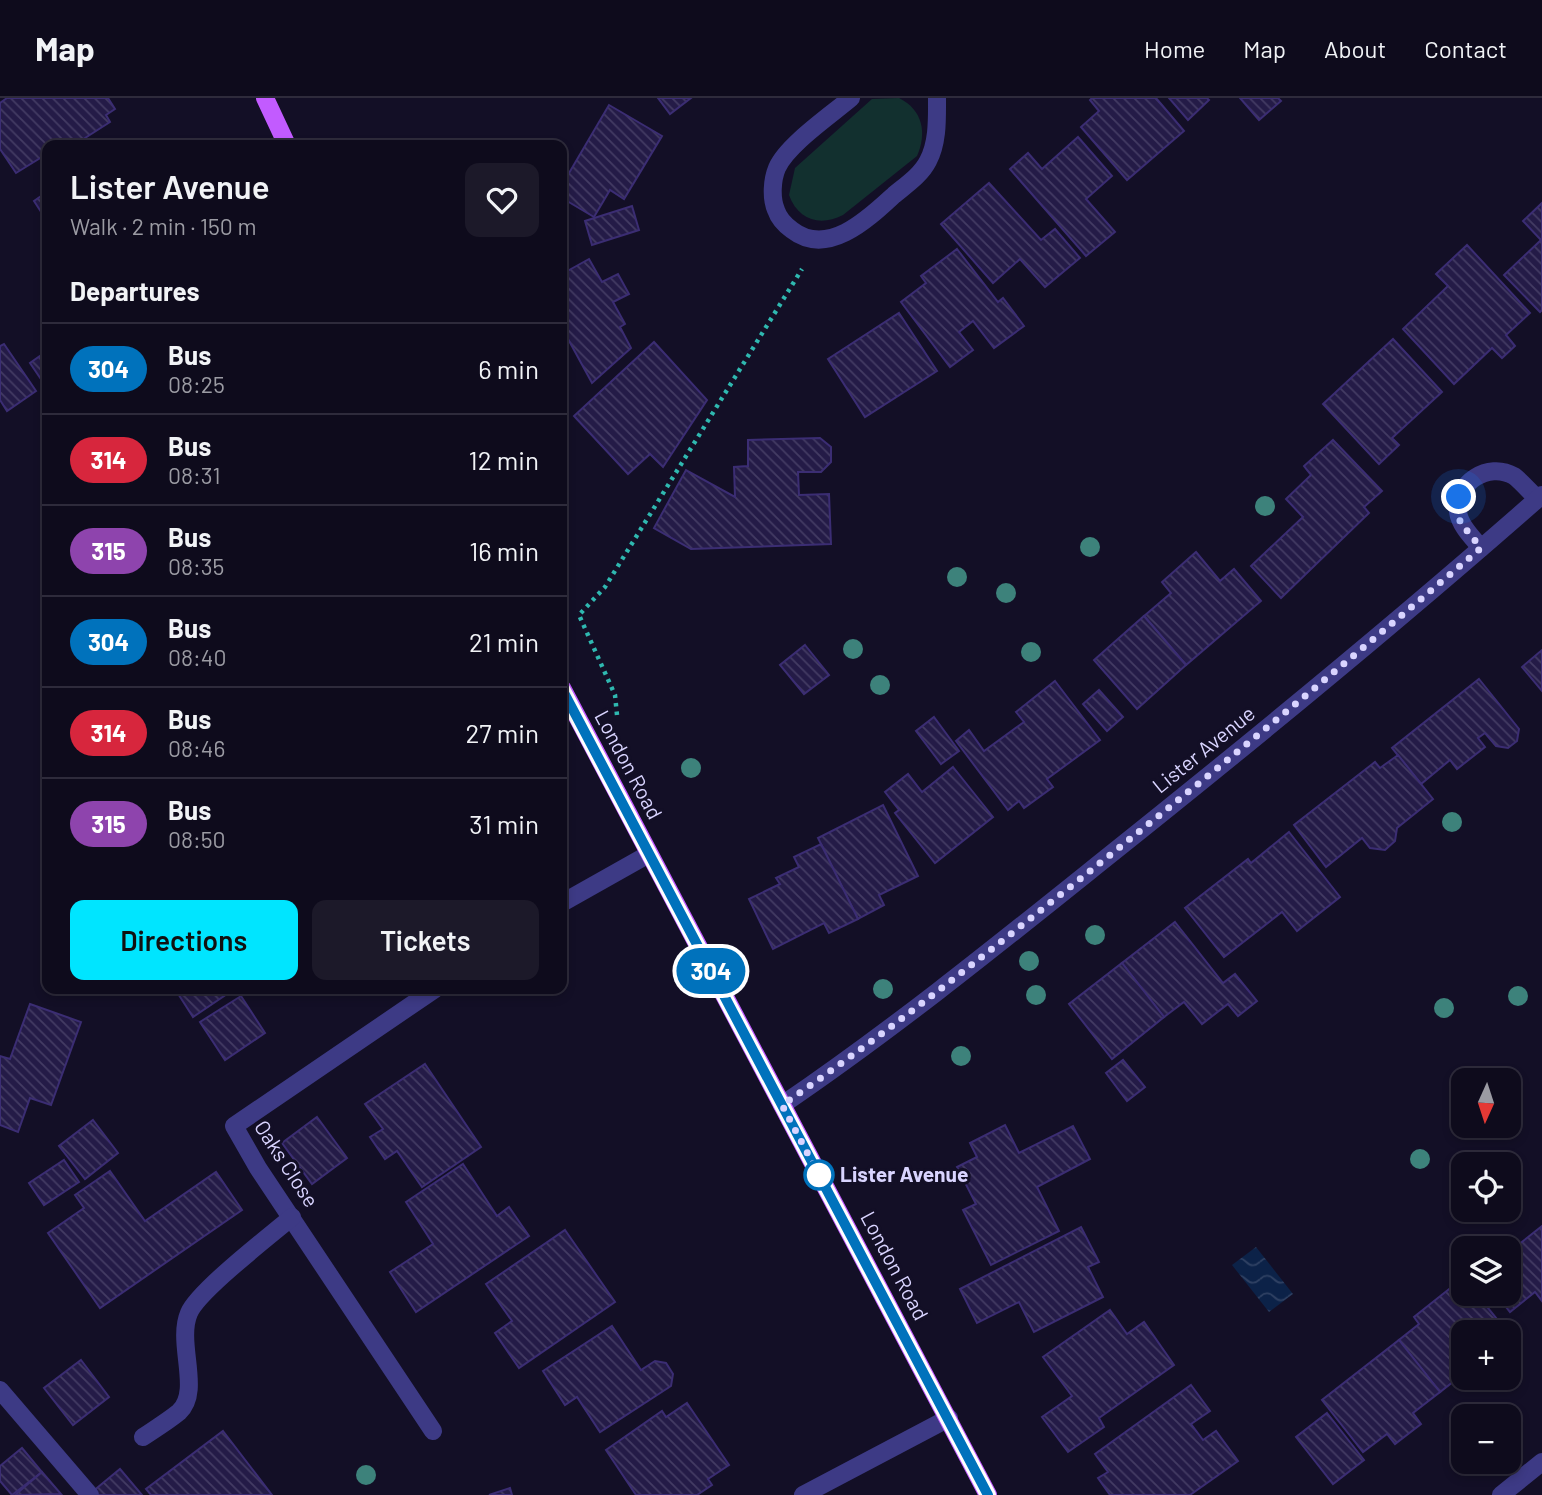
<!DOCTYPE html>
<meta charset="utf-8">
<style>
body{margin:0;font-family:Barlow,sans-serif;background:#1c1929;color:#f1f3f6;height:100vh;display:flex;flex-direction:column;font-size:26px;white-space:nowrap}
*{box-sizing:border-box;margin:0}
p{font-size:23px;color:#9b9ba3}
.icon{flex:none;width:38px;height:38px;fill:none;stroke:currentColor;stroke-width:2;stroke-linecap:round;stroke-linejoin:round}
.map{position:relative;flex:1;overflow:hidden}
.drawer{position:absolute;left:42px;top:42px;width:525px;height:854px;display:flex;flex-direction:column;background:#0e0b1c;border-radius:14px;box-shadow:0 4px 10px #0003,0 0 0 2px #2e2b3b}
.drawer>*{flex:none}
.badge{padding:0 14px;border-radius:23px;font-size:24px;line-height:46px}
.needle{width:46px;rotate:183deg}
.buttons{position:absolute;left:1451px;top:970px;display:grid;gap:14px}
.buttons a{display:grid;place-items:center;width:70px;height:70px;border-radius:14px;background:#0e0b1c;box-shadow:0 4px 10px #0003,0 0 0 2px #2e2b3b;font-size:35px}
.you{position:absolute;width:35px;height:35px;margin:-18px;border:5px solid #fff;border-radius:50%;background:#1a73e8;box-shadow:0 0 0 10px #1a73e833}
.map>.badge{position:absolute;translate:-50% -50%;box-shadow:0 0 0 4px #fff}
h2{padding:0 28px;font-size:26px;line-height:63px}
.round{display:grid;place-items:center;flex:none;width:74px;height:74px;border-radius:14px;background:#1c1929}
.headline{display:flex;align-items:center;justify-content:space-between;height:119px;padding:0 28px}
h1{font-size:33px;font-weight:600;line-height:52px}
.action{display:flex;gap:14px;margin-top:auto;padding:14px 28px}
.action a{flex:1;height:80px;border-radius:14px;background:#00e5ff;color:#111;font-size:28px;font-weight:600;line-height:80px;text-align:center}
.action a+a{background:#1c1929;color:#f1f3f6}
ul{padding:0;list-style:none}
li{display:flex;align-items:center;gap:21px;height:91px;padding:0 28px;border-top:2px solid #2e2b3b}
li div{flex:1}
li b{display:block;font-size:26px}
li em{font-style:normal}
li .badge{min-width:77px;font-weight:700;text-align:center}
header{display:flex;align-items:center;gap:42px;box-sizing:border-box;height:98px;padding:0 35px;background:#0e0b1c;border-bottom:2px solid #2e2b3b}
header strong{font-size:33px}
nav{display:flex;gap:38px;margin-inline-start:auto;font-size:24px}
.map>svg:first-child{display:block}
.green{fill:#12302f}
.water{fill:url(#water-waves)}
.building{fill:url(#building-back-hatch);stroke:#3b2d73;stroke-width:2}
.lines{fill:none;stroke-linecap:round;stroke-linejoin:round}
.path{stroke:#2fb8b0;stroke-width:4.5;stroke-dasharray:3.5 5;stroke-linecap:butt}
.minor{stroke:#3d3a85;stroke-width:18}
.major{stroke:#c25bff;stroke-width:18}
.tree{fill:#3d827b}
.line-casing{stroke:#fff;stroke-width:16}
.line{stroke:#0072bc;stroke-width:10}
.walk{stroke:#d9d4ff;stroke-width:7;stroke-dasharray:0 12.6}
.stop-dot{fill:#fff;stroke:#0072bc;stroke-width:3.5}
.labels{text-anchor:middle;stroke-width:6;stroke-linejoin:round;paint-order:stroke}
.street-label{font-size:21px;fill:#d9d4ff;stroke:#130f26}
.stop-label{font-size:21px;font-weight:bold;fill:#d9d4ff;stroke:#130f26;text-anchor:start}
</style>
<header>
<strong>Map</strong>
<nav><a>Home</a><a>Map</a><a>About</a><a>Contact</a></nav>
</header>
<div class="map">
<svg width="1542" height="1397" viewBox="0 0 1542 1397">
<defs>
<pattern id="water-waves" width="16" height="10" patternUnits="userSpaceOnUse" patternTransform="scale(1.75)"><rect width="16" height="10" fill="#0c2248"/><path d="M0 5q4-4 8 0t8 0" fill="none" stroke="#2f4163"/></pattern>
<pattern id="building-back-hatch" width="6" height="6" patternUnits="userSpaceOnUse" patternTransform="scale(1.75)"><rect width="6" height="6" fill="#241b47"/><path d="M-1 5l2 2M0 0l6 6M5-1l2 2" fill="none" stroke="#433b63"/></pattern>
</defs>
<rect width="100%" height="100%" fill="#130f26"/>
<path class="green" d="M899,0C923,12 927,35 917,58L843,117C820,129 798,122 789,97L795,70L872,1Z"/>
<path class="water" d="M1256,1149L1293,1196L1269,1214L1232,1167Z"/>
<g class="building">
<path d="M7,0H108L115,11L106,17L110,24L74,47H47V65L42,59L16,75L0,51V5Z"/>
<path d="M658,0H691L670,16Z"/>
<path d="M1092,0H1156L1184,33L1127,82L1081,29L1099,13L1090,2Z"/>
<path d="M1169,0H1207L1209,2L1188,22Z"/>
<path d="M1240,0H1278L1281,3L1259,22Z"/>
<path d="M609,7L662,38L624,101L610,92L594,119L562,100V87Z"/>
<path d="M1078,39L1112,78L1086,101L1115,134L1086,158L1010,71L1028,55L1042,71Z"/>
<path d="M989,85L1041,142L1055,131L1080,160L1045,189L1020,161L993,185L941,126Z"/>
<path d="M47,94V123L34,103Z"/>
<path d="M1542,105V212L1540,214L1504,177L1541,142L1523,123Z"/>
<path d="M632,108L639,132L592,147L585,123Z"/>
<path d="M1467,147L1530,215L1506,237L1515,248L1502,260L1492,250L1454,286L1403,231L1448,188L1436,176Z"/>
<path d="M957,151L998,204L1003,200L1024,228L994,250L973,223L959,234L973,252L950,269L901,204L926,185L921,178Z"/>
<path d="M589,161L602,184L618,176L629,196L613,204L625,226L620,229L631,250L592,285L562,230V176Z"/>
<path d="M899,215L937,273L865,319L828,261Z"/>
<path d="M1393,241L1442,294L1392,340L1399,347L1379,366L1323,306Z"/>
<path d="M654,244L707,302L663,369L650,356L628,376L574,318Z"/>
<path d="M4,246L36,293L7,313L0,302V248Z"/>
<path d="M47,253V290L30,265Z"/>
<path d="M820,340L831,349V364L821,374H798L799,397L829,396L831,446L691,451L654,430L686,372L735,399L734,369L748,368V342Z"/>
<path d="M1333,342L1382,393L1364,409L1369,415L1281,500L1251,468L1303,419L1286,401L1311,377L1304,368Z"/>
<path d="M1196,454L1220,483L1234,471L1261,503L1186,567L1144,518L1171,495L1162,484Z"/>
<path d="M1144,518L1186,567L1137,611L1094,562Z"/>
<path d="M805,547L829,577L804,596L780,567Z"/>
<path d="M1542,552V593L1522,569Z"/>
<path d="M1479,581L1519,631L1517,643L1508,650L1496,648L1485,635L1478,640L1485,649L1457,671L1450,662L1421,686L1392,650Z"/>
<path d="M1055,583L1100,642L1047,681L1053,689L1024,710L1019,703L1008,712L956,643L969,632L984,653L1024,624L1016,614Z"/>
<path d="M1099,592L1123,619L1107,633L1083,606Z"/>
<path d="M934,619L959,653L941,666L916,633Z"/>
<path d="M1398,657L1433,701L1397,730L1395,743L1385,752L1370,750L1362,740L1326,769L1294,727L1375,664L1380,670Z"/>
<path d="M953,669L993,719L935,765L895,715L899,712L885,694L908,676L922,694Z"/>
<path d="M883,707L918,778L879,797L884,807L858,821L818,740Z"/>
<path d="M1289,734L1340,799L1297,833L1282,814L1224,859L1185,810L1248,761L1251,765Z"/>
<path d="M821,746L858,821L829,835L824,825L773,851L749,801L780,786L776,780L799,769L794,759Z"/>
<path d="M1175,824L1223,885L1235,876L1257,903L1238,918L1228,906L1202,926L1184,904L1164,919L1122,865Z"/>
<path d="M1122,865L1164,919L1112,961L1069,906Z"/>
<path d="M175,891H223L227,896L193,919Z"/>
<path d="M241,898L265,935L225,962L200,924Z"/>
<path d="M30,906L81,924L51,1007L30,1000L18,1034L0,1027V958L10,961Z"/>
<path d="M1123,962L1145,989L1127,1003L1106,975Z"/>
<path d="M425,966L481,1049L422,1089L397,1053L385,1061L370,1039L383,1031L365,1006Z"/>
<path d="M317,1019L347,1060L312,1086L282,1045Z"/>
<path d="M93,1022L118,1055L85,1081L59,1048Z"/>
<path d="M1005,1027L1019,1055L1073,1028L1090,1061L1037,1089L1059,1133L991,1167L963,1112L976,1106L957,1069L977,1059L970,1045Z"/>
<path d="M64,1062L79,1084L44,1107L29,1085Z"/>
<path d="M463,1066L497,1118L509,1109L529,1138L416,1214L390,1174L433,1146L406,1104Z"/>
<path d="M110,1073L145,1123L216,1074L242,1112L100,1210L48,1135L84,1110L75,1097Z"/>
<path d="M1542,1128V1203L1535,1194L1510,1214L1495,1195H1508V1155Z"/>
<path d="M1081,1129L1099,1164L1088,1169L1103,1199L1034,1234L1019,1204L977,1225L960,1191Z"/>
<path d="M565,1132L615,1204L519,1270L495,1235L512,1223L486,1186Z"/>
<path d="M1463,1180V1195H1476L1497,1221L1491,1226L1497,1234H1463V1276L1440,1294L1399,1242L1419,1226L1414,1219Z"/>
<path d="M1110,1212L1127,1236L1144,1224L1174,1267L1099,1320L1104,1329L1068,1354L1042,1319L1072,1298L1043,1259Z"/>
<path d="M612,1228L641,1272L655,1263L666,1265L673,1276L671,1288L600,1334L577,1299L565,1307L543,1273Z"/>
<path d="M1399,1242L1440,1294L1413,1315L1421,1326L1395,1346L1387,1336L1363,1354L1322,1302Z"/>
<path d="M81,1262L109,1299L73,1327L44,1290Z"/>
<path d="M1191,1287L1210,1313L1191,1326L1203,1342L1216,1333L1238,1363L1190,1397H1110L1098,1380L1108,1374L1095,1356Z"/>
<path d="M687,1305L729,1367L708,1381L712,1387L697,1397H636L606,1352L662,1313L666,1319Z"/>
<path d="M1327,1315L1364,1362L1333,1386L1296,1339Z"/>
<path d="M223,1333L272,1397H151L146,1391Z"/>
<path d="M22,1350L42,1374L12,1397L0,1383V1368Z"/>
<path d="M120,1371L142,1397H95L92,1394Z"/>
<path d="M42,1374L61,1396L15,1397Z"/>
<path d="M510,1390L512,1397H489Z"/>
</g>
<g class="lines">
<path class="path" d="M617,617L615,597L579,517L605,489L802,171"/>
<g class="minor">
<path d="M851,0C831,17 787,47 777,70C772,82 771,100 776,112C779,121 785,127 792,132C828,160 869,120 894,97C906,87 921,77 928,63C938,44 937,21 937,0"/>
<path d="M1481,450C1473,440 1460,428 1458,414C1455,385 1488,363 1514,378C1522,384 1530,394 1538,401"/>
<path d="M562,805L649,756"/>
<path d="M782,1007C895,930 1000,845 1106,760C1254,642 1400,522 1542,397"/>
<path d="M0,1292L90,1397"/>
<path d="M433,1333L258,1070L234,1028L435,891"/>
<path d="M143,1339C155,1331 168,1323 179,1314C202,1293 176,1245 189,1215C198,1193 271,1137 292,1119"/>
<path d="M803,1397L949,1320"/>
<path d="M1501,1397L1542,1364"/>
</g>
<g class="major">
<path d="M265,0L287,47"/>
<path d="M562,590L988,1397"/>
</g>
</g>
<g class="tree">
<circle cx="1265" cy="408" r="10"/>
<circle cx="1090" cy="449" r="10"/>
<circle cx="957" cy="479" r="10"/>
<circle cx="1006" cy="495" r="10"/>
<circle cx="853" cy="551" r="10"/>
<circle cx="1031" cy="554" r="10"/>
<circle cx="880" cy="587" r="10"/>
<circle cx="691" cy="670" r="10"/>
<circle cx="1452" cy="724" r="10"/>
<circle cx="1095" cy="837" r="10"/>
<circle cx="1029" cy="863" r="10"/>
<circle cx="883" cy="891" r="10"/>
<circle cx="1036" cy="897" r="10"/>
<circle cx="1518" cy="898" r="10"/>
<circle cx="1444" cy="910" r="10"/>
<circle cx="961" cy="958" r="10"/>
<circle cx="1420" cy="1061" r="10"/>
<circle cx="366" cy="1377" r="10"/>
</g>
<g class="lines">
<defs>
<path id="line" d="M562,591L988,1397"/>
</defs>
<use href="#line" class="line-casing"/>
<use href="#line" class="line"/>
<path class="walk" d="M819,1077L782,1007C887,935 986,856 1085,777C1219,670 1351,561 1481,450L1460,424L1459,399"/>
</g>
<circle class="stop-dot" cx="819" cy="1077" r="14"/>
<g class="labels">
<g class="street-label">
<text transform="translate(1204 652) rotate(-39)" y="7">Lister Avenue</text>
<text transform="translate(628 667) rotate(62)" y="7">London Road</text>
<text transform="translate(286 1066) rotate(57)" y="7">Oaks Close</text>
<text transform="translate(894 1168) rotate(62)" y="7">London Road</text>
</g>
<g class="stop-label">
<text x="840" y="1084">Lister Avenue</text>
</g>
</g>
</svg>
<div class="buttons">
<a><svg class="needle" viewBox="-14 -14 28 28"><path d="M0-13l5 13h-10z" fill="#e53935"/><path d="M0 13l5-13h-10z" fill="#9b9ba3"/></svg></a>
<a><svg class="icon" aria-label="locate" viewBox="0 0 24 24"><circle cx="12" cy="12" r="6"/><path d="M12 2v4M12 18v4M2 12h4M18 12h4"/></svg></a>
<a><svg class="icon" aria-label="layers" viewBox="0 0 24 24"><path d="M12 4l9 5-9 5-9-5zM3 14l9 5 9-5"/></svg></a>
<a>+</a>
<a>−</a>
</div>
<div class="you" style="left:1459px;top:399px"></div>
<b class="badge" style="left:711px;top:873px;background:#0072bc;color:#fff">304</b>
<section class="drawer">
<div class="headline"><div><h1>Lister Avenue</h1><p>Walk · 2 min · 150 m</p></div><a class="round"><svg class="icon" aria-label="heart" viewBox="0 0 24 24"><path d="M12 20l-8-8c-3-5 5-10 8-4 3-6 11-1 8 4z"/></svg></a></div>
<h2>Departures</h2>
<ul>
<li><span class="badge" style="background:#0072bc;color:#fff">304</span><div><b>Bus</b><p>08:25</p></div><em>6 min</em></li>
<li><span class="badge" style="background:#d7263d;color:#fff">314</span><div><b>Bus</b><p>08:31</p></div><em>12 min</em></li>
<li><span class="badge" style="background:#8e44ad;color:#fff">315</span><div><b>Bus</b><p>08:35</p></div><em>16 min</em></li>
<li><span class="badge" style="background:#0072bc;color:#fff">304</span><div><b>Bus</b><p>08:40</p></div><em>21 min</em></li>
<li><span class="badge" style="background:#d7263d;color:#fff">314</span><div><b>Bus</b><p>08:46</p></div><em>27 min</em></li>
<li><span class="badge" style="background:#8e44ad;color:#fff">315</span><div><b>Bus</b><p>08:50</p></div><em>31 min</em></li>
</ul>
<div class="action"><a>Directions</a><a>Tickets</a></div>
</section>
</div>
